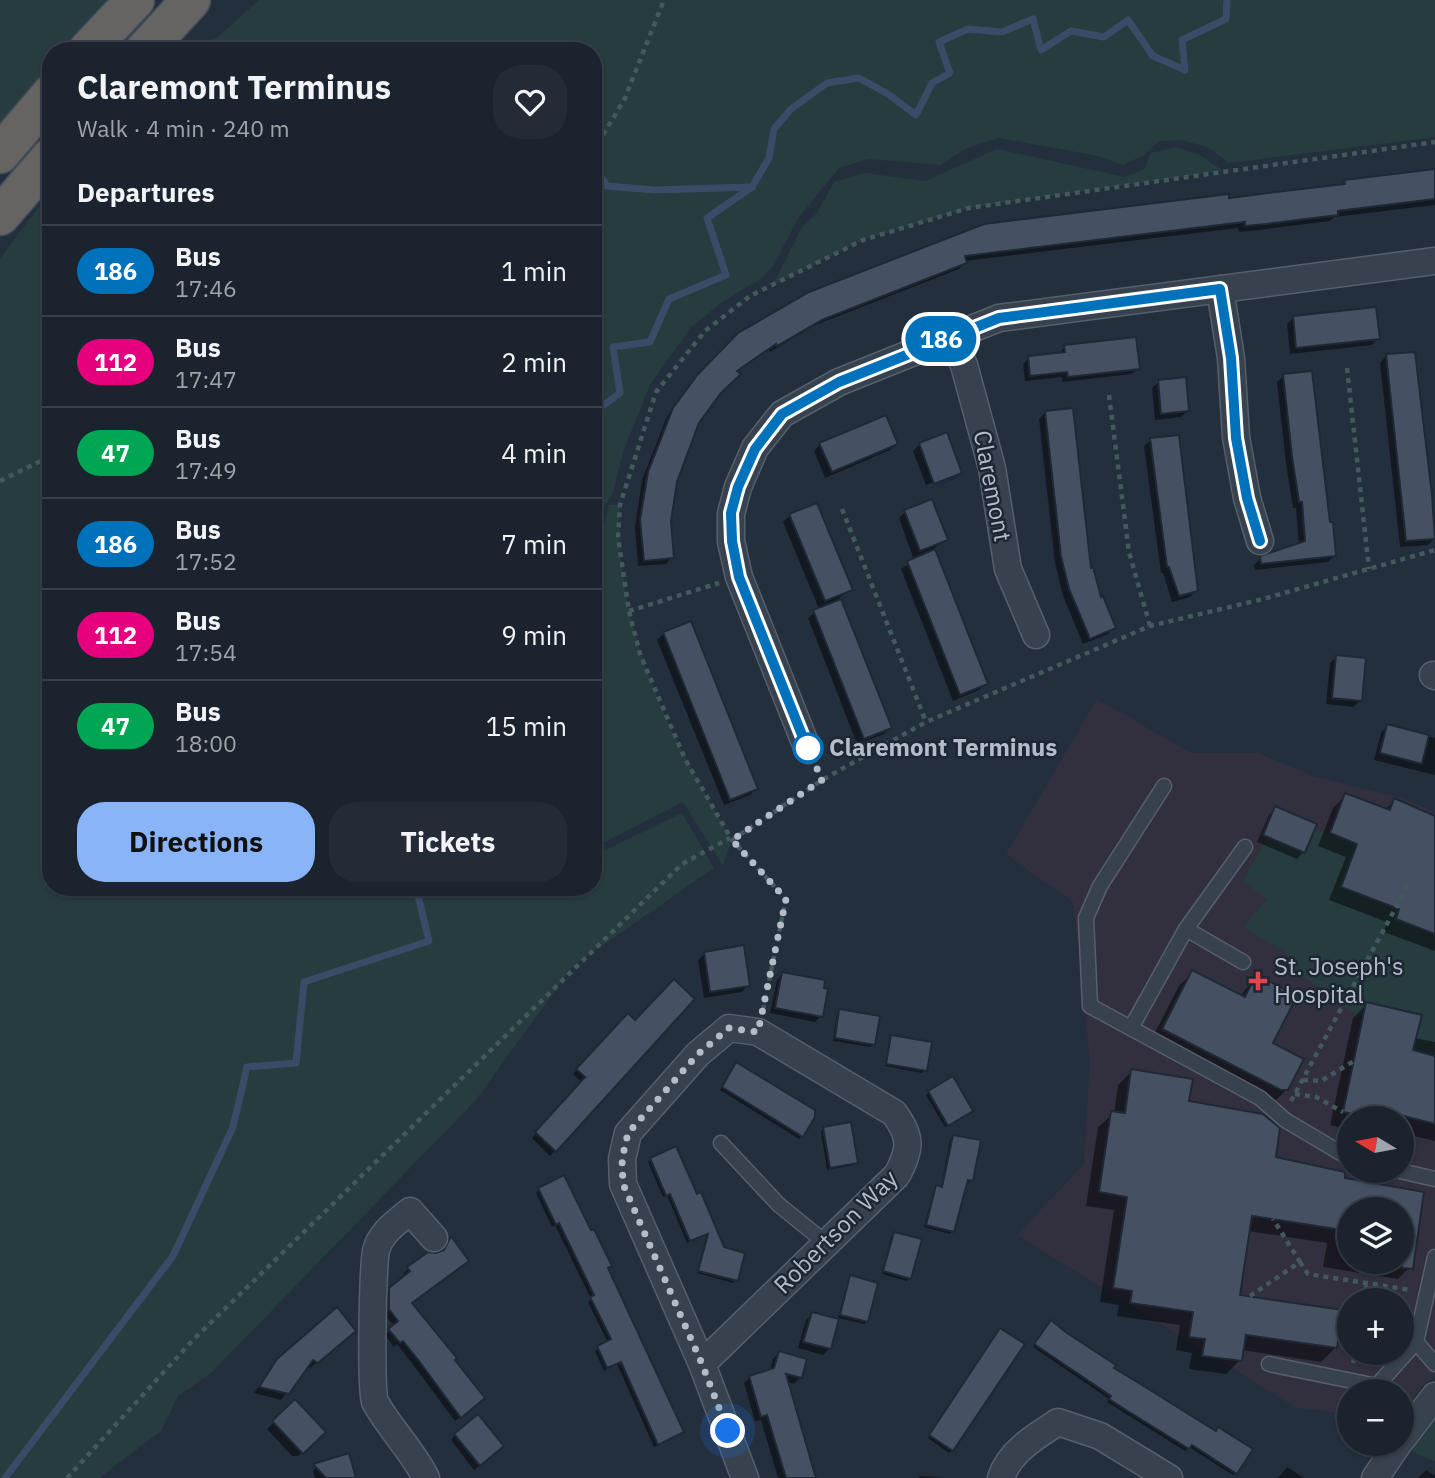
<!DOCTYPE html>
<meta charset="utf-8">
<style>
body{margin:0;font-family:"IBM Plex Sans",sans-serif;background:#242b36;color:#f1f3f6;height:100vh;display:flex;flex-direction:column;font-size:26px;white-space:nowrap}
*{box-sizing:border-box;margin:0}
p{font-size:23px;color:#a0a4aa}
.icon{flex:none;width:38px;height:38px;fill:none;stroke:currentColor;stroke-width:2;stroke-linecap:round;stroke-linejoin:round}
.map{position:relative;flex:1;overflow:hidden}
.drawer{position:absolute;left:42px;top:42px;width:560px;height:854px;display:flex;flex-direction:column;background:#1b232e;border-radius:28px;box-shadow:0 2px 5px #0004,0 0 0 2px #39404a}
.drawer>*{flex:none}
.badge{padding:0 14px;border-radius:23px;font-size:24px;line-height:46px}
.needle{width:46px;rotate:280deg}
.buttons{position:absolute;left:1337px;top:1106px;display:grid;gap:14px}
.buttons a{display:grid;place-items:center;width:77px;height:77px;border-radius:50%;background:#1b232e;box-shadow:0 2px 5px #0004,0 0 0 2px #39404a;font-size:35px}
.you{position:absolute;width:35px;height:35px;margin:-18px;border:5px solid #fff;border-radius:50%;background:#1a73e8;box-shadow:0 0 0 10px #1a73e833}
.map>.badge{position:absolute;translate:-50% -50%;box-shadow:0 0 0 4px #fff}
h2{padding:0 35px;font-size:26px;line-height:63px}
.round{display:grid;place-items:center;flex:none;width:74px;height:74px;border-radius:28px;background:#242b36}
.head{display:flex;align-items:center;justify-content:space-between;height:119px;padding:0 35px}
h1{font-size:33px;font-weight:800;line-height:52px}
.action{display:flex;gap:14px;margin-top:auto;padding:14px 35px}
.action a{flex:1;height:80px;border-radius:28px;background:#8ab4f8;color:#111;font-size:28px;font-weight:800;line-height:80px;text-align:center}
.action a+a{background:#242b36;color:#f1f3f6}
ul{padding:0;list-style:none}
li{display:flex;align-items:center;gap:21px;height:91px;padding:0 35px;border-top:2px solid #39404a}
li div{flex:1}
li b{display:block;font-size:26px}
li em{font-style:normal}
li .badge{min-width:77px;font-weight:700;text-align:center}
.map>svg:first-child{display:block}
.medical{fill:#32303f;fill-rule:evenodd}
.green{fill:#263c3f}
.shadow{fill:#0007;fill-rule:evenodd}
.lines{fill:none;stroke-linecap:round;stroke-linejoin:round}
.stream{stroke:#394c67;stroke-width:7}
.building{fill:#455162;stroke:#1f2835;stroke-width:2}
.service-casing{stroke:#565f6c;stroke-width:17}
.minor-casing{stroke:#565f6c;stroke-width:29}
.trunk-casing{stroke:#434c59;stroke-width:41}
.path{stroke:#44595c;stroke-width:4.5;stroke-dasharray:5 5;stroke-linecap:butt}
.service{stroke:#38414e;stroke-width:14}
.minor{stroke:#38414e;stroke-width:26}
.trunk{stroke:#656462;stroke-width:38}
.line-casing{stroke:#fff;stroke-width:16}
.line{stroke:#0072bc;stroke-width:10}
.walk{stroke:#b4bcc9;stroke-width:7;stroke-dasharray:0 12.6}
.stop-dot{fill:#fff;stroke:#0072bc;stroke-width:3.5}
.health-dot{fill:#e0444e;stroke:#1d2633;stroke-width:2.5}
.labels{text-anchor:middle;stroke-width:5;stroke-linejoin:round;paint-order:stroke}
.street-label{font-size:24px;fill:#b4bcc9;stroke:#1d2633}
.stop-label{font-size:24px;font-weight:bold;fill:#b4bcc9;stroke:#1d2633;text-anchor:start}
.poi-label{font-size:24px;fill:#b4bcc9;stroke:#1d2633;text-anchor:start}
</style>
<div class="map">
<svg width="1435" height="1478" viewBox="0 0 1435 1478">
<rect width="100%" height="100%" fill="#242f3e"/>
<path class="medical" d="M1097,699L1191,753H1258L1313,776L1402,798L1435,812V1375L1421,1387L1402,1413V1391H1349V1415L1295,1407L1017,1235L1084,1164L1090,1060L1073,902L1006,854ZM1349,1118H1402V1171H1349ZM1349,1209H1402V1262H1349ZM1349,1300H1402V1353H1349Z"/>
<g class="green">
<path d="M0,0H112L67,51H51V69L0,128Z"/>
<path d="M259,0H1435V137L1229,163L1207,147L1181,140L1159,141L1144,155L1123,165L1098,156L999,138L967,148L941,165L868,159L839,168L798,218L774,265L762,278L722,302L690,328L650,385L624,449L612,496L605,505L593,537V51H175L180,47L218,37Z"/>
<path d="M1176,147L1200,155L1223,171L969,208L863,240L773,285L802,227L817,213L834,182L865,173L925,181L997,149L1125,177L1144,169L1151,153Z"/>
<path d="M51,190V887H505L512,896L531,887H593V856L682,813L714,868L573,966L475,1101L211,1373L178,1396L161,1431L99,1478H0V259Z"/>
<path d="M609,505H620C613,626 671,739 732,840L723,866L683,802L593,848V571Z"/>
<path d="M1315,829L1357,844L1341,887L1375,900L1377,894L1408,885L1396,918L1435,934V1056L1413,1050L1367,1002L1359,1017L1292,969L1296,959L1243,927L1267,899L1242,881L1268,837L1305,853Z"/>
<path d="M1435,1420V1461L1408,1450L1420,1428L1427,1429Z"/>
</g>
<g class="shadow">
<path d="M1435,171V205L1334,217L1330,221L1259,230L1239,232L1238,228L965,261L959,269L813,326L770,352L768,349L736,372L697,422L675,481L669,521L672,557L666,564L638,566L635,527L642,480L667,416L691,383L740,335L984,226L1341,186L1345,182Z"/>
<path d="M1293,318L1378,338L1372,345L1290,354L1287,324Z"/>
<path d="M1065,347L1138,368L1132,374L1062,382V377L1025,381L1023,364L1029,358L1059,353Z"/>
<path d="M1386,356L1434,538L1428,545L1400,547L1380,363Z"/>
<path d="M1284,376L1334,556L1328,562L1255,570L1254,565L1261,558L1299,545L1296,508H1293L1286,464L1277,382Z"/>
<path d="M1159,382L1188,411L1181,417L1155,420L1152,388Z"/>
<path d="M1046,412L1089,570L1114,627L1108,634L1083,644L1063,596L1055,563L1039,419Z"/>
<path d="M1151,440L1196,590L1190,597L1172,602L1163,573H1161L1144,446Z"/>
<path d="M820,444H896L890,450L825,478L814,451Z"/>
<path d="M920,444L960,472L954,479L928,489L955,478V474L926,485L913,451Z"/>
<path d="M905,512L946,540L933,549L986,684L979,690L953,701L901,569L914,560L899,518Z"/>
<path d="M790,516L851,590L839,598L890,727L884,734L857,744L808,618L819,609L783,522Z"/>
<path d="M664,633L756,789L750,795L724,805L657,640Z"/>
<path d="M1337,657L1360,701L1353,707L1326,704L1330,663Z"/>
<path d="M1387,726L1435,738V775L1374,760L1381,733Z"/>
<path d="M1346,795L1385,810L1394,801L1435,818V951L1384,932L1387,922L1329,900L1346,857L1318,846L1333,808Z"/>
<path d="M1276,808L1303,852L1297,859L1257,842L1269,815Z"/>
<path d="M705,953L748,985L742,992L704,998L698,960Z"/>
<path d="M1193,972L1240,996L1256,977L1271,1044L1287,1089L1272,1104L1149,1044L1179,986Z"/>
<path d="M782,974L821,1016L815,1022L770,1013L777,980Z"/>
<path d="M693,999L550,1156L532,1138L582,1083L573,1074L628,1016L635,1023Z"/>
<path d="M1367,1004L1414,1038L1435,1042V1141L1402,1133V1118H1349V1130L1330,1125L1353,1018Z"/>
<path d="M840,1011L873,1044L871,1047L833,1041L837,1014Z"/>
<path d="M892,1037L925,1070L922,1073L885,1066L889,1040Z"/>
<path d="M734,1067L802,1136L799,1139L720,1090Z"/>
<path d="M1132,1071L1187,1102L1274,1158L1343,1180L1422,1193L1412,1265L1398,1279L1323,1267L1327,1243L1248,1231L1238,1296L1335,1348L1321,1362L1242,1350L1240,1360L1226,1374L1189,1369L1192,1353L1176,1350L1180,1325L1117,1316L1119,1305L1100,1302L1114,1210L1086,1206L1098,1127L1114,1113L1118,1085ZM1349,1209H1402V1262H1349Z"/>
<path d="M929,1092L968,1114L945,1127L926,1095Z"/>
<path d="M823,1129L856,1162L854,1165L827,1170L821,1132Z"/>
<path d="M953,1137L972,1180L969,1183L965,1182L952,1231L950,1234L924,1227L934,1190L937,1187L941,1188L950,1140Z"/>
<path d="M651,1159L696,1196L736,1280L733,1283L697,1273L707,1234L687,1243L667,1195L663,1197L648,1162Z"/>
<path d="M539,1189L607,1269L682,1432L679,1435L654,1447L617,1364L604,1371L595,1351L608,1343L588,1302L591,1299L555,1225L552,1227L536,1193Z"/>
<path d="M894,1234L910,1278L907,1281L882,1274L891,1237Z"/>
<path d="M451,1239L467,1261L410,1303L478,1403L455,1421L414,1366L397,1344L394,1347L385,1335L394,1326L384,1314L385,1295L406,1277L403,1274L408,1269L442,1253Z"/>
<path d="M851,1277L867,1322L864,1324L838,1318L848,1280Z"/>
<path d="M812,1314L830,1348L823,1355L798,1348L806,1320Z"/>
<path d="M1048,1325L1112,1368L1236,1473L1233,1475L1189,1447L1185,1451L1107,1402L1109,1399L1033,1347Z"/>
<path d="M998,1333L952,1450L949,1453L928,1438Z"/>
<path d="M348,1337L310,1368L306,1366L281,1400L254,1393L278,1360Z"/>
<path d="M779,1353L805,1360L800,1378L794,1384L786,1381L814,1478H778L761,1420L755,1421L744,1383L750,1377L770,1371L773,1359Z"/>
<path d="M295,1402L324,1432L298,1456H292L267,1429Z"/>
<path d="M455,1435L497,1451L474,1470L451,1440Z"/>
<path d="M319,1464L354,1478H315L313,1471Z"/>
<path d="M1287,1467L1304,1478H1278Z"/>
<path d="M1426,1470L1435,1476V1478H1418Z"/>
<path d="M920,1476L946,1477L918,1478Z"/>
</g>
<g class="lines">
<g class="stream">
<path d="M593,164L607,186L654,190L752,187"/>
<path d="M593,413L620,393L613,347L650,342L669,299L726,275L707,218L752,187L769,158L774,129L791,109L827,83L859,78L888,94L916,115L932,83L950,73L939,42L968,29L1002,32L1033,19L1041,50L1071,31L1104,37L1128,20L1153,56L1185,70L1182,40L1226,19L1227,0"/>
<path d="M5,1478L173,1256L233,1127L247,1067L296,1063L304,982L429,941L416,887"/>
</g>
</g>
<g class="building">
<path d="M1435,169V199L1338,211V215L1266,224L1245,226V222L965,256L967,263L822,320L777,346L776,344L737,371L741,374L721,393L699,423L677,482L671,521L674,558L644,561L640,520L648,472L673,408L698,374L738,333L809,292L984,224L1229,194V198L1276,192L1345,184L1344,180Z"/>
<path d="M1376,307L1380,339L1296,348L1293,316Z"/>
<path d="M1136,337L1140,369L1068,377L1067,372L1030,376L1028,356L1065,352L1064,345Z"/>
<path d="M1415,352L1432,495L1435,539L1406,541L1386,354Z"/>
<path d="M1312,371L1330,522H1333L1336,556L1261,564L1260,556L1305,541L1302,502H1299L1292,456L1283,374Z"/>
<path d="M1186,377L1189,411L1161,414L1158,380Z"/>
<path d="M1073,408L1091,568L1093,567L1101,597L1103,596L1116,628L1090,639L1069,589L1061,556L1045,411Z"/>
<path d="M886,415L898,444L832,472L819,443Z"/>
<path d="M947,432L962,473L934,484L919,443Z"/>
<path d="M1179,435L1198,591L1179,596L1169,567H1167L1150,438Z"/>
<path d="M932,499L948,540L920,551L904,510Z"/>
<path d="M817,503L853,590L825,601L789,514Z"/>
<path d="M935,549L988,684L960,695L907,561Z"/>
<path d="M841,599L892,728L864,739L813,610Z"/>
<path d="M691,621L758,789L730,800L663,632Z"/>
<path d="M1336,655L1366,658L1362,701L1332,698Z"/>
<path d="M1387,724L1429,735L1422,764L1380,753Z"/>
<path d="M1345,793L1390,810L1394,798L1435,816V934L1396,919L1399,909L1341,887L1357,844L1330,833Z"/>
<path d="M1275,806L1317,824L1305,853L1263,835Z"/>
<path d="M744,945L750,986L710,992L704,952Z"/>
<path d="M1192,970L1245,997L1256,974L1297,996L1273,1043L1304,1059L1288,1090H1281L1162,1029Z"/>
<path d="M782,972L825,980L824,988L828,989L823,1017L775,1008Z"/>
<path d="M674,979L695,999L556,1152L535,1132L585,1077L576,1069L628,1013L635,1020Z"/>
<path d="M1366,1002L1422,1015L1413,1050L1435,1056V1124L1396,1114L1395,1118H1373L1343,1112Z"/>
<path d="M839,1009L880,1016L875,1045L835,1038Z"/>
<path d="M891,1035L932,1042L927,1071L886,1064Z"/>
<path d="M736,1062L815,1110V1117L803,1137L722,1087Z"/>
<path d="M1131,1069L1193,1079L1189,1101L1263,1114L1280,1128L1276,1157L1345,1172V1178L1424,1192L1413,1269L1402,1268V1209H1349V1231L1252,1216L1240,1295L1343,1310L1337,1348L1246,1335L1242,1361L1202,1356L1205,1339L1189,1337L1193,1312L1130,1303L1132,1291L1113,1288L1127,1197L1099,1192L1111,1111L1125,1113Z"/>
<path d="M953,1076L973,1111L948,1126L928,1091Z"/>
<path d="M851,1122L858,1163L830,1168L823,1127Z"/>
<path d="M953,1135L981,1140L973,1181L968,1180L954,1232L926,1225L936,1185L942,1187Z"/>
<path d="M676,1146L697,1194L701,1192L724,1247L745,1253L738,1281L698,1271L708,1234L690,1241L670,1194L666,1196L650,1158Z"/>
<path d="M564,1175L591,1230L594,1229L612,1266L608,1268L684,1432L658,1445L621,1362L607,1368L597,1346L611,1339L590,1297L594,1295L559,1223L556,1225L538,1188Z"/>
<path d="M894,1232L922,1239L911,1279L883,1271Z"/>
<path d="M451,1236L469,1261L412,1303L457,1358L455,1360L485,1398L461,1418L419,1361L403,1341L400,1343L388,1329L398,1321L389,1309V1288L410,1271L407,1267L428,1252L436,1253L444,1250Z"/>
<path d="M850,1275L878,1283L868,1322L840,1315Z"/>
<path d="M337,1307L356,1331L318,1363L313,1360L289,1394L259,1387L277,1359Z"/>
<path d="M812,1312L839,1319L831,1349L803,1342Z"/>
<path d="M1051,1320L1067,1333L1116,1365L1114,1368L1142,1385L1216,1431L1218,1427L1253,1449L1237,1474L1192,1445L1189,1449L1126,1410L1109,1399L1111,1396L1034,1344Z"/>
<path d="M1000,1328L1025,1344L953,1451L929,1435Z"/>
<path d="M779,1351L807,1359L802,1378L786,1374L816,1478H786L767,1415L761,1417L749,1376L774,1368Z"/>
<path d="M295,1399L326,1432L303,1454L272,1421Z"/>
<path d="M478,1414L504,1446L480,1466L454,1434Z"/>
<path d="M349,1453L356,1478H326L313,1464Z"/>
</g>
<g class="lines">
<defs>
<g id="service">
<path d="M1164,786L1100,886L1086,918L1090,1006L1260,1098L1285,1120L1349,1158"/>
<path d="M1186,929L1245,847"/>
<path d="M1131,1028L1186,929L1243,962"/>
<path d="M721,1143L779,1205L826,1243"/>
<path d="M1400,1171L1435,1179"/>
<path d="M1416,1342L1435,1257"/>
<path d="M1269,1364L1377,1386"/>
<path d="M1373,1390L1416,1342L1435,1364"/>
</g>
<g id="minor">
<path d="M1220,289L1231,358L1236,437L1247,498L1260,541"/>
<path d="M950,336L964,365L992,468L1008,569L1036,635"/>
<path d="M1433,675L1435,676"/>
<path d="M808,750L739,577L731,541V514L738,487L755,448L782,414L839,382L999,318L1435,261"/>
<path d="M702,1364L897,1175C911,1149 912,1137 894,1113L758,1032L729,1028L698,1054L628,1133L622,1159L623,1184L702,1364L745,1478"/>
<path d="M1402,1439L1435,1396"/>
<path d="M426,1478C412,1450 390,1429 375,1402C370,1392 373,1266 376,1251C380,1233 397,1222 410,1211L434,1238"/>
<path d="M1001,1478C1009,1452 1036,1436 1058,1422L1100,1436L1169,1478"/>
<path d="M1375,1478L1398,1444"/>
</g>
<g id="trunk">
<path d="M87,51L135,0"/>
<path d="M144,51L191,0"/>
<path d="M0,154L51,94"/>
<path d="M0,216L51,157"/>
</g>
</defs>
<use href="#service" class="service-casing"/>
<use href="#minor" class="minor-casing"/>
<use href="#trunk" class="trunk-casing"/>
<g class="path">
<path d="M593,152L625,98L664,0"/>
<path d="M1347,368L1369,569"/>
<path d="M1109,395L1129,552L1150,626"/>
<path d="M0,481L51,456"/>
<path d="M842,509L926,722"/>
<path d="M629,611L719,583"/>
<path d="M732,840L822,780L926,722L1150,626L1263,599L1435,550"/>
<path d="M763,1010L786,899L732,840L685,759L640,654L629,611L618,537L620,505L656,392L705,331L750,296L863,240L969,208L1435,142"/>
<path d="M1303,1080L1321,1081L1354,1061"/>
<path d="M1295,1094L1316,1097L1343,1112"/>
<path d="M1291,1101L1408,885"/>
<path d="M1300,1262L1308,1274L1411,1290"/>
<path d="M1250,1296L1300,1262L1273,1219"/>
<path d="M1364,1300L1367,1283"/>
<path d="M1353,1363L1355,1353"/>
<path d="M67,1478L193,1340L682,864L730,838"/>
</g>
<use href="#service" class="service"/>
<use href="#minor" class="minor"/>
<use href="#trunk" class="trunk"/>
</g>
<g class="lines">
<defs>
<path id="line" d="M808,750L739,577L732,541L731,513L738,487L755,449L782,414L839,382L999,318L1220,289L1231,358L1236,438L1247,498L1260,541"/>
</defs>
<use href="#line" class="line-casing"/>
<use href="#line" class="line"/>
<path class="walk" d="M728,1431L702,1364L623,1184L622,1159L628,1133L698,1054L729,1028L758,1032L786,899L732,840L822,780L808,748"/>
</g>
<circle class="stop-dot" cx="808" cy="748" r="14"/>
<path class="health-dot" d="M1254.5 970.5h7v7h7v7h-7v7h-7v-7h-7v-7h7z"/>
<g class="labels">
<g class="street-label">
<text transform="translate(992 486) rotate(79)" y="8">Claremont</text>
<text transform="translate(836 1232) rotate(-45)" y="8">Robertson Way</text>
</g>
<g class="stop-label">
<text x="829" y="756">Claremont Terminus</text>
</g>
<g class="poi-label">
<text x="1274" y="975">St. Joseph's<tspan x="1274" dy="28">Hospital</tspan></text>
</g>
</g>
</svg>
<div class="buttons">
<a><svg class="needle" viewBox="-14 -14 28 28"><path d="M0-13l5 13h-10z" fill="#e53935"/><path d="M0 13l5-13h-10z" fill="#a0a4aa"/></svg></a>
<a><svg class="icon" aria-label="layers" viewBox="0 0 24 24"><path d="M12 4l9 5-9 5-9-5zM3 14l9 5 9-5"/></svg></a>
<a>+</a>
<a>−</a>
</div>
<div class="you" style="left:728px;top:1431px"></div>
<b class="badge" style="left:941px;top:339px;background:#0072bc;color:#fff">186</b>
<section class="drawer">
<div class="head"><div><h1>Claremont Terminus</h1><p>Walk · 4 min · 240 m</p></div><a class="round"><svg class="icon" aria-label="heart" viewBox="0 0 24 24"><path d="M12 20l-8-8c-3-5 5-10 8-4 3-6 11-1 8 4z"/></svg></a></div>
<h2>Departures</h2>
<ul>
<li><span class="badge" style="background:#0072bc;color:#fff">186</span><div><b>Bus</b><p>17:46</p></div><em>1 min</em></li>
<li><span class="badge" style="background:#e6007e;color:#fff">112</span><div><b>Bus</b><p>17:47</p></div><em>2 min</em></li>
<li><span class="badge" style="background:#00a651;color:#fff">47</span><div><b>Bus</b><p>17:49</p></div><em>4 min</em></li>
<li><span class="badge" style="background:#0072bc;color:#fff">186</span><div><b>Bus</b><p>17:52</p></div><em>7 min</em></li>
<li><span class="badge" style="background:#e6007e;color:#fff">112</span><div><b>Bus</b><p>17:54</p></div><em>9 min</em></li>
<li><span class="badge" style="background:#00a651;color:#fff">47</span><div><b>Bus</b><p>18:00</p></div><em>15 min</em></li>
</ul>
<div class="action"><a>Directions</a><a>Tickets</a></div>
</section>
</div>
